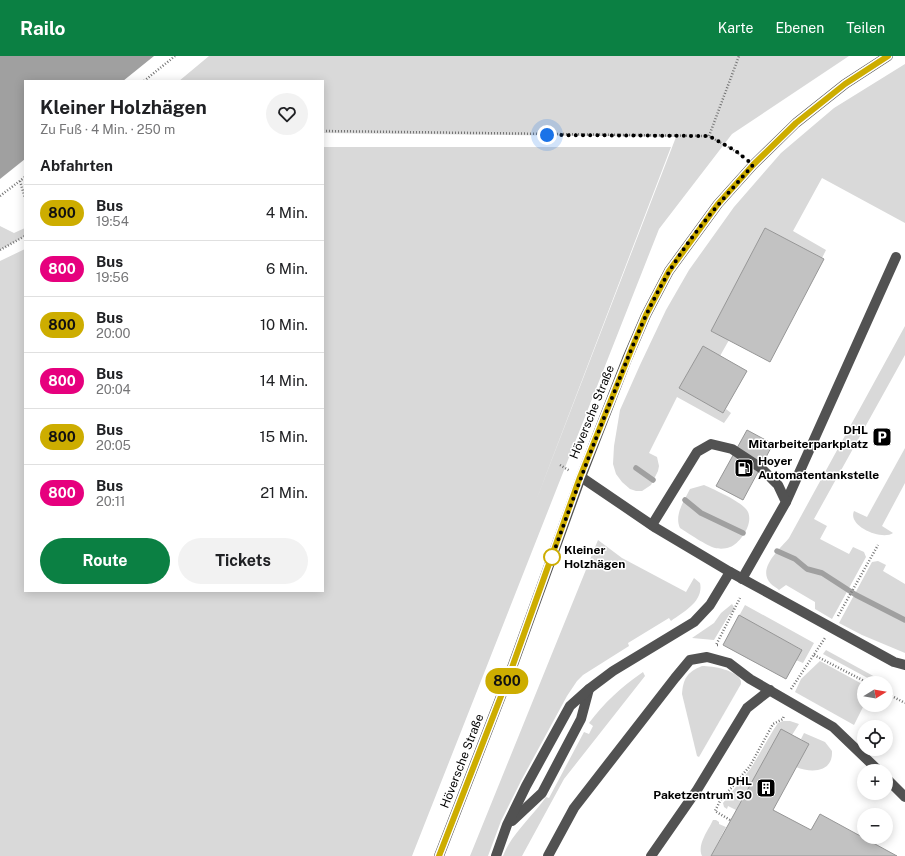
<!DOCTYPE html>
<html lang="de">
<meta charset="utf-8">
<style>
body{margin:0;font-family:"Public Sans",sans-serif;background:#f2f2f2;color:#202124;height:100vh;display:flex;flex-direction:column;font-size:15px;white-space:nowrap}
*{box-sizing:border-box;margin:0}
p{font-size:13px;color:#757577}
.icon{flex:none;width:22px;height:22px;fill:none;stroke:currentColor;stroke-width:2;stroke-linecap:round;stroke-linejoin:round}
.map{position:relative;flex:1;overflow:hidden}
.side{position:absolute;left:24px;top:24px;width:300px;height:512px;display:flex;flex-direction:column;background:#fff;border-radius:0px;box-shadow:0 2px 10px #0003}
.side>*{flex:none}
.badge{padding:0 8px;border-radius:13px;font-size:14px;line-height:26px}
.needle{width:26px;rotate:79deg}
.buttons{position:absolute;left:857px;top:620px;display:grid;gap:8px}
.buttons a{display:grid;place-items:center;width:36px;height:36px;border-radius:50%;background:#fff;box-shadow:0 2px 10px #0003;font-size:20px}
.you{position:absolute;width:20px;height:20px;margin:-10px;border:3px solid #fff;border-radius:50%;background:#1a73e8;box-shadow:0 0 0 6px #1a73e833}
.map>.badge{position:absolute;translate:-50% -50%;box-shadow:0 0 0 2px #fff}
h2{padding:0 16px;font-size:15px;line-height:36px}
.round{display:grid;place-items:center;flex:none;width:42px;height:42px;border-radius:21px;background:#f2f2f2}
.headline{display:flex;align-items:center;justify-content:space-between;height:68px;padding:0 16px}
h1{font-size:19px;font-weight:700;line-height:30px}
.action{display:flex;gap:8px;margin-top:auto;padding:8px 16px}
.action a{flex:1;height:46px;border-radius:24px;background:#0b8043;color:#fff;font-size:16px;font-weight:700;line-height:46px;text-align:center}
.action a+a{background:#f2f2f2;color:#202124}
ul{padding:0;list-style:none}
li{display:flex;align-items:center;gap:12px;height:56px;padding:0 16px;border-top:1px solid #e0e0e0}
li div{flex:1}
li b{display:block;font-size:15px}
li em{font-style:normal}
li .badge{min-width:44px;font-weight:700;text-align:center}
header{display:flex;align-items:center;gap:24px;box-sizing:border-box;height:56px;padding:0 20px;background:#0b8043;color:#fff}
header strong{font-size:19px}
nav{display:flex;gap:22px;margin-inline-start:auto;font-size:14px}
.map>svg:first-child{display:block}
.green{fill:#d9d9d9}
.water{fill:#a0a0a0}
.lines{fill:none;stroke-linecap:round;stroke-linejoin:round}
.stream{stroke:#a0a0a0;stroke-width:5.5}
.building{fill:#c2c2c2;stroke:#969696}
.path{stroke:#747474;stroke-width:2.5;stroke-dasharray:1 2;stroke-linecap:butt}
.minor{stroke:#525252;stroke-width:10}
.line-casing{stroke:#fff;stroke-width:9}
.line{stroke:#cdad00;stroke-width:6}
.walk{stroke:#000;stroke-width:4;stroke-dasharray:0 7.2}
.stop-dot{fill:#fff;stroke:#cdad00;stroke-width:2}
.labels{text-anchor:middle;stroke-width:3;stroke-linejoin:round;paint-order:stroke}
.street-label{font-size:12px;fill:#000;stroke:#fff}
.poi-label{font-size:12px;font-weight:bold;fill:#000;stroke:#fff;text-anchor:end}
.stop-label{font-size:12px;font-weight:bold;fill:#000;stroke:#fff;text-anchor:start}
</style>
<header>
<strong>Railo</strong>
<nav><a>Karte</a><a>Ebenen</a><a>Teilen</a></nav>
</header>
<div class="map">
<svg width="905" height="800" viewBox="0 0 905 800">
<rect width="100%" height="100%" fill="#fff"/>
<g class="green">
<path d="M209,0H849L732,78L659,173L412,800H0V205L25,193V535H323V91H671L534,450L676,81L323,77V25H179Z"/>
<path d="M905,8V167L822,122L793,175L826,194L822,202L765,172L711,275L729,284L720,300L703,290L679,332L723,357L726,353L731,357L724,367L677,341L649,397L657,401L659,410L658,415L651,429L642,435H636L630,433L622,426L616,418L613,408L614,390L620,354L640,309L666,254L689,214L734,151L781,97L834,52Z"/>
<path d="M0,170L14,177L25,172V180L0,194Z"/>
<path d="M905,270V299L814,463L827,470L820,483L849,498L853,491L864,496L866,501L832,563L815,553V546L786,529L779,534C777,532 773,530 771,528C756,513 780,493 789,482Z"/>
<path d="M905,392V427L882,470L893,477C882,485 847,470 854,455L867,461Z"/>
<path d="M704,429C715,434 738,444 746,453C756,464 741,487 730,491C726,493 719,493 715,492C707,490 688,477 680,472C674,459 684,445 690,433Z"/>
<path d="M598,484L622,502L686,536L694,522L700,527C704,545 684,556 671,565L669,562L628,587L629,590L583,619L577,625L567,640L522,723L501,765L488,800H470Z"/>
<path d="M878,505L886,509L883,515L905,528V597L862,579L839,567L872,506Z"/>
<path d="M732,548L735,553L729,559L714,584L692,582L714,567L721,557Z"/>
<path d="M745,549L814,587L803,607L796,604L801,593L739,560Z"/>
<path d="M826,594L886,627H877L823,598Z"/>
<path d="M820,605L864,629V649L854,669L795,636L801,623Z"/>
<path d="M702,610C713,610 737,614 741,625V628L699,701L697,700L682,638C683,623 687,616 702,610Z"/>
<path d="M643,616L645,620L564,723L522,800H503C512,777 532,761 546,741L549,742L584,676L589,678L593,670L589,667C604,647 621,631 643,616Z"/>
<path d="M783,665H790L799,668L792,679L781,674L736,754L728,750L727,753L724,751L723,747L751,712L774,673L778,667Z"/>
<path d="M804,677L825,686L832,695C833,717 811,717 796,711L808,688L801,683Z"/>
<path d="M713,764H716L719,766V768L726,771L711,800H702C697,788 708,775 713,764Z"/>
</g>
<path class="water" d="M0,0H154L123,25H25V103L0,123Z"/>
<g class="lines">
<g class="stream">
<path d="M636,412L653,424"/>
<path d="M685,444L701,457L743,477"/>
<path d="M777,495L795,503L807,513L822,517L856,539L905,564"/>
</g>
</g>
<g class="building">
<path d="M765,172L824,203L770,306L711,275Z"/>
<path d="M703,290L747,315L723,357L679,332Z"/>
<path d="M747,374L773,388L743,444L716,430Z"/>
<path d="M739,559L802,594L786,623L723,589Z"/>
<path d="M781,673L809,688L773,754L811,774L820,758L897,800H711Z"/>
</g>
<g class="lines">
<g class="path">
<path d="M144,25L175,0"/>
<path d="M323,75L709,80L735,95L743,101"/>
<path d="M709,80L739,0"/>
<path d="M20,125L25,142"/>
<path d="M0,140L25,121"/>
<path d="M0,194L25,180"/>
<path d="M560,409L570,415"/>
<path d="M838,560L878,489"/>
<path d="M718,589H716L740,542"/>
<path d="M814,599L868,627"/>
<path d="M791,633L825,582"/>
<path d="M886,637L905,647"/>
<path d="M730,764L715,755L720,745L750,710L773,668L783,663L784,659"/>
</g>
<g class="minor">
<path d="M581,421L656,472L730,516L894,606L905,609"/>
<path d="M786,446L896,201"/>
<path d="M652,469L697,396L711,388L732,393L761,412L778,429L786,446L742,523"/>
<path d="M886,722L905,741"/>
<path d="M512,765L542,737L581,663L589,633"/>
<path d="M439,800L510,617L581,421L627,303L646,259L669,215L718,148L753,109L796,67L845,28L888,0"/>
<path d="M496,800L507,769L526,730L570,650L589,633L613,615L694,566L710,549L730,516"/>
<path d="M548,800L574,752L675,622L690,604L707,601L729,607L750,623L833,671L879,715"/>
<path d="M651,800L697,734L747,652L770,634"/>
</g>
</g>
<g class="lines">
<defs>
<path id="line" d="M439,800L510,617L580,421L632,292L646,259L669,215L718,148L753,109L796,67L845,28L888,0"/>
</defs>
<use href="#line" class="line-casing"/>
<use href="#line" class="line"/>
<path class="walk" d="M547,79L709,80L736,95L753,109C723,143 692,177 669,216C646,254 630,296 614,337C592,391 572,446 552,501"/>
</g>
<defs>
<symbol id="parking-square" viewBox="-11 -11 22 22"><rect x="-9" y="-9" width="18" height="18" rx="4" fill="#000" stroke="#fff"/><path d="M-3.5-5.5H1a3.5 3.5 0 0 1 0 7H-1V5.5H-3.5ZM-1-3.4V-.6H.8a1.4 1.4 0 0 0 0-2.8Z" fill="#fff"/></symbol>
<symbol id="fuel-square" viewBox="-11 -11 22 22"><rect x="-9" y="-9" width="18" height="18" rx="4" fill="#000" stroke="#fff"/><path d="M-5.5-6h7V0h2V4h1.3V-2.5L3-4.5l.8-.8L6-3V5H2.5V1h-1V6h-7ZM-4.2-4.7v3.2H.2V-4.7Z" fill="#fff"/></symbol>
<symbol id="building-square" viewBox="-11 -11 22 22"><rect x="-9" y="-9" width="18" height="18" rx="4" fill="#000" stroke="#fff"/><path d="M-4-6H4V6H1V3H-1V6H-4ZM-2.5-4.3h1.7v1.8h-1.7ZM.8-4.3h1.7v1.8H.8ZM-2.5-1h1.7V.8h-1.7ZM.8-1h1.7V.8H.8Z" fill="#fff"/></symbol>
</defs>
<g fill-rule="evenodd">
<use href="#parking-square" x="871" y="370" width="22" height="22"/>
<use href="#fuel-square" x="733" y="401" width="22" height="22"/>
<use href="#building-square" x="755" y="721" width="22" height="22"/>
</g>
<circle class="stop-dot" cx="552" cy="501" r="8"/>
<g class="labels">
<g class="street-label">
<text transform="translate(592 356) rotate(-68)" y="4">Höversche Straße</text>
<text transform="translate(462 705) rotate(-69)" y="4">Höversche Straße</text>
</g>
<g class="poi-label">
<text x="868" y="378">DHL<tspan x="868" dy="14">Mitarbeiterparkplatz</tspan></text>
<text x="758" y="409" text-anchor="start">Hoyer<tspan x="758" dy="14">Automatentankstelle</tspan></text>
<text x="752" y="729">DHL<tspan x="752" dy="14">Paketzentrum 30</tspan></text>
</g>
<g class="stop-label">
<text x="564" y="498">Kleiner<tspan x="564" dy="14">Holzhägen</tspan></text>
</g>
</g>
</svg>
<div class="buttons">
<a><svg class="needle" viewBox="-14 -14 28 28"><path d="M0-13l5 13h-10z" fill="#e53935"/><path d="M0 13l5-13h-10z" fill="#757577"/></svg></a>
<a><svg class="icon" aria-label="locate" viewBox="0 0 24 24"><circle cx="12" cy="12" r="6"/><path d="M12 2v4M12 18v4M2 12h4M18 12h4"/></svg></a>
<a>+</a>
<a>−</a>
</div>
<div class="you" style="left:547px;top:79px"></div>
<b class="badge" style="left:507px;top:625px;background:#cdad00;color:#111">800</b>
<section class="side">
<div class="headline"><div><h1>Kleiner Holzhägen</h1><p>Zu Fuß · 4 Min. · 250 m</p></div><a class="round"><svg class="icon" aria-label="heart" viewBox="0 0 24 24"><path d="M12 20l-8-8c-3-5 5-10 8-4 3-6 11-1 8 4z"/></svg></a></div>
<h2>Abfahrten</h2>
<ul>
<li><span class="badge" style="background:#cdad00;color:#111">800</span><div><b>Bus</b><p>19:54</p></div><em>4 Min.</em></li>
<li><span class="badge" style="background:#e6007e;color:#fff">800</span><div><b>Bus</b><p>19:56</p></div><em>6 Min.</em></li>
<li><span class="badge" style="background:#cdad00;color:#111">800</span><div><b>Bus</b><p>20:00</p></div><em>10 Min.</em></li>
<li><span class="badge" style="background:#e6007e;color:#fff">800</span><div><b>Bus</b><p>20:04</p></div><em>14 Min.</em></li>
<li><span class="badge" style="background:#cdad00;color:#111">800</span><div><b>Bus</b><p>20:05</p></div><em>15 Min.</em></li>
<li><span class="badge" style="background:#e6007e;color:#fff">800</span><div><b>Bus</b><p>20:11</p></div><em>21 Min.</em></li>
</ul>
<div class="action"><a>Route</a><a>Tickets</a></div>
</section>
</div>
